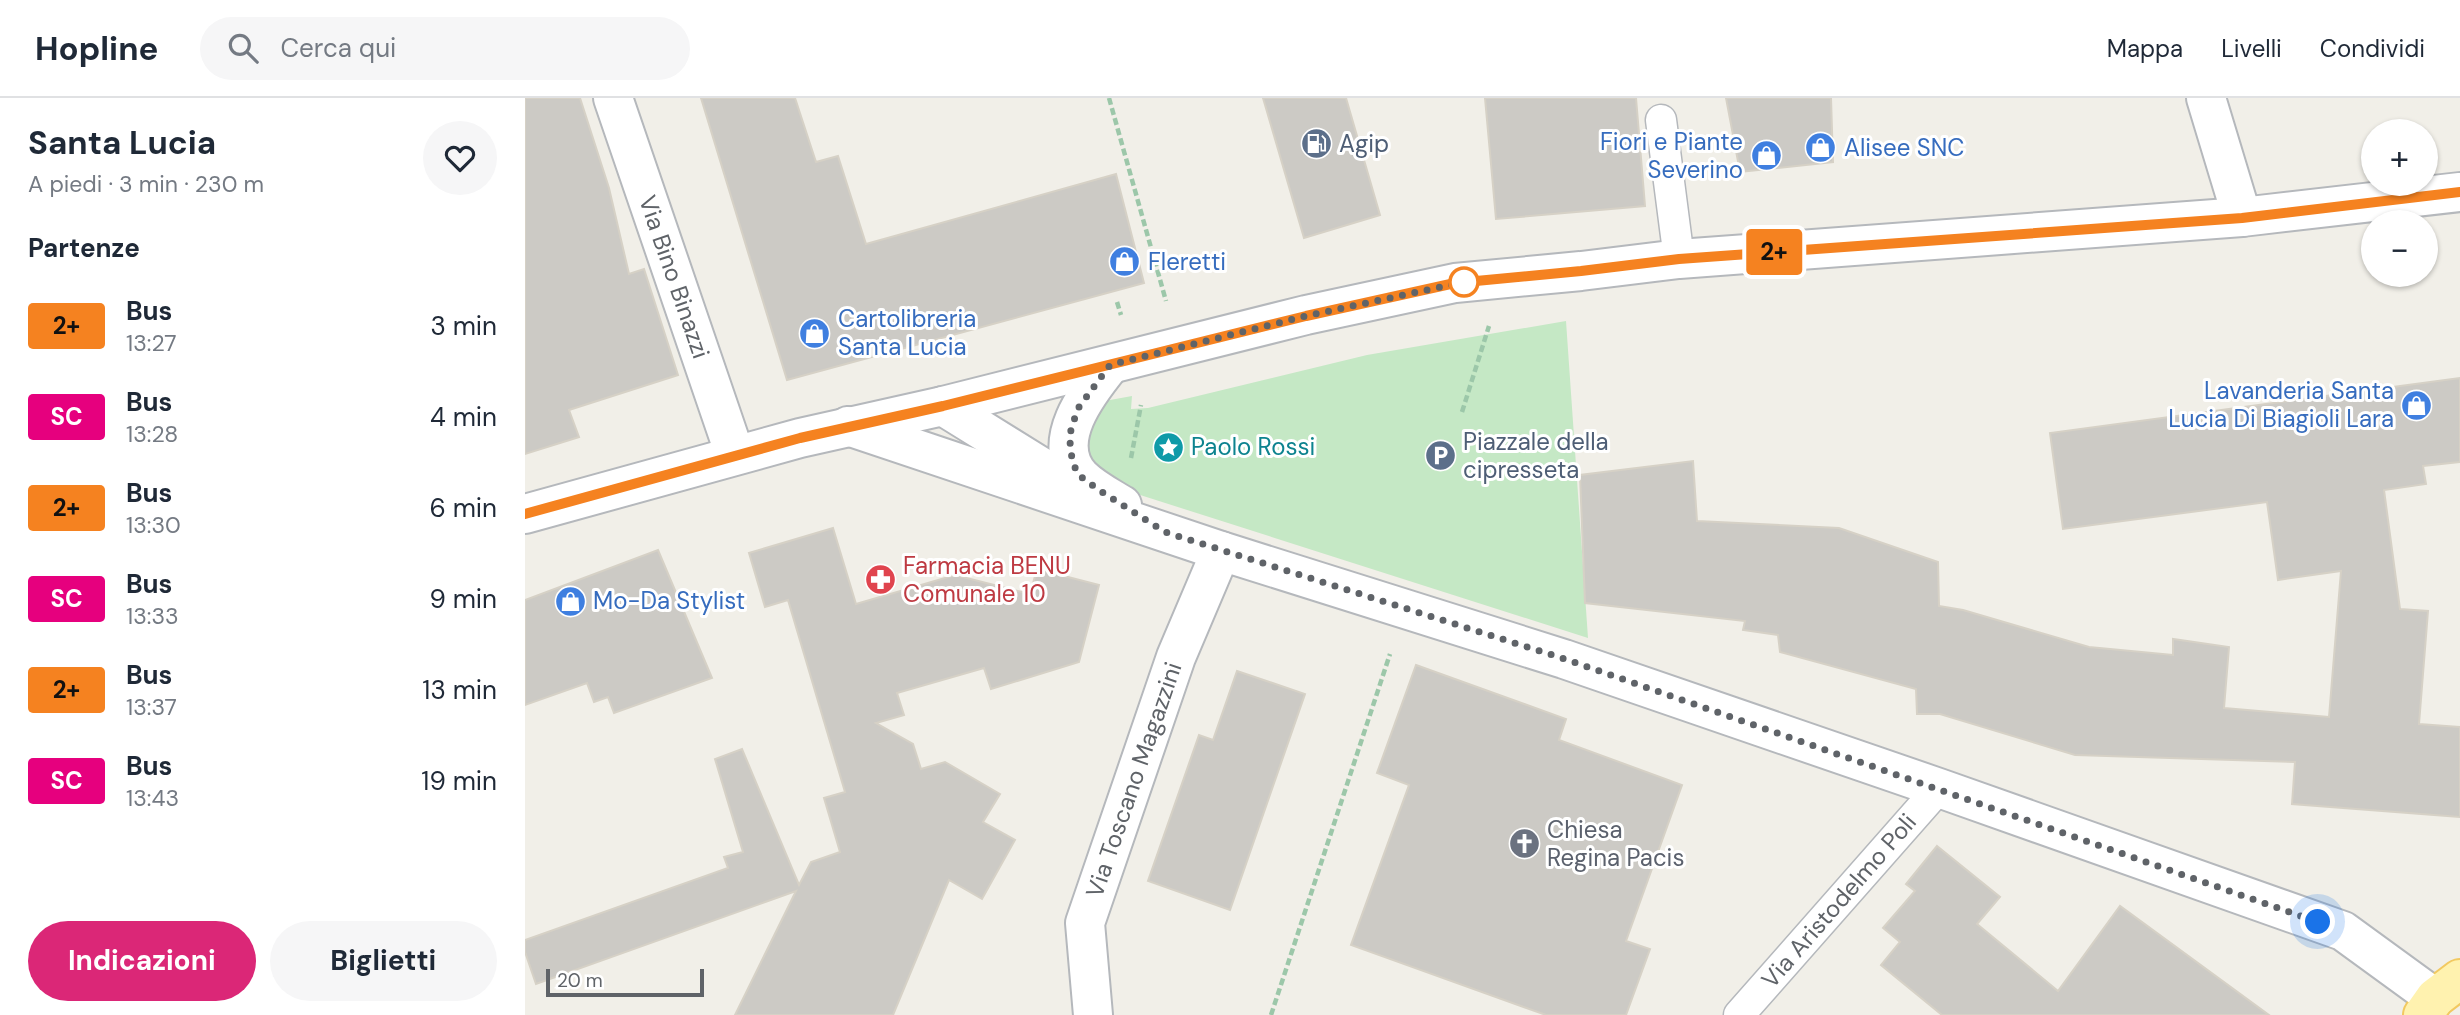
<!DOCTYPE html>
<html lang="it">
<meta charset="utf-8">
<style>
body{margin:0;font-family:"DM Sans",sans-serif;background:#f6f6f7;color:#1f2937;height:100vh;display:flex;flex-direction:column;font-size:26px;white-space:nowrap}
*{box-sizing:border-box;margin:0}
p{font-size:23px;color:#747a83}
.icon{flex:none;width:38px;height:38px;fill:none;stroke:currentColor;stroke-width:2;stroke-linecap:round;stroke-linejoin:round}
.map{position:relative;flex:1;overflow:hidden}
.side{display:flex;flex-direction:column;background:#fff;width:525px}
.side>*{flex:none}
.badge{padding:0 14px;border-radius:5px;font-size:24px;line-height:46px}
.controls{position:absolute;left:1836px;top:21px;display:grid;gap:14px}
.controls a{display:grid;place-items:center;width:77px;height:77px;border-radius:50%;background:#fff;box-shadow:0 2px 5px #0004;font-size:35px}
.scale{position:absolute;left:21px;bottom:18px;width:158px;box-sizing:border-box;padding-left:7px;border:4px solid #5f6368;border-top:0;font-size:19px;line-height:24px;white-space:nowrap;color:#5f6368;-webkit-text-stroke:5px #fff;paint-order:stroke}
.you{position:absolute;width:35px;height:35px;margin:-18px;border:5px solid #fff;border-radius:50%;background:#1a73e8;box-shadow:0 0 0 10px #1a73e833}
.map>.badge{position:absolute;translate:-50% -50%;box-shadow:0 0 0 4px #fff}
h2{padding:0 28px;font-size:26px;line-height:63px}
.round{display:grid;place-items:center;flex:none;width:74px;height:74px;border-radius:37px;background:#f6f6f7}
.headline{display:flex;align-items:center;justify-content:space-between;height:119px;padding:0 28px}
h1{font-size:33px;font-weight:700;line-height:52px}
.cta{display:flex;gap:14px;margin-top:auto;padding:14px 28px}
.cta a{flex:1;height:80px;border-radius:42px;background:#db2777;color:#fff;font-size:28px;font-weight:700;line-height:80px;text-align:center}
.cta a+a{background:#f6f6f7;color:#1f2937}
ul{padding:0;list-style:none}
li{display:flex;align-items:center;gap:21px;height:91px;padding:0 28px}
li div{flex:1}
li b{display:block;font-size:26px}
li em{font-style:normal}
li .badge{min-width:77px;font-weight:700;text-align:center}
header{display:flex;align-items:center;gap:42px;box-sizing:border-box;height:98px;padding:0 35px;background:#fff;border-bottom:2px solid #e0e1e3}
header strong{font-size:33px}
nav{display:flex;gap:38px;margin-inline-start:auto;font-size:24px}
.search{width:490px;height:63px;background:#f6f6f7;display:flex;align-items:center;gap:18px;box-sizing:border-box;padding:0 24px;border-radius:38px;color:#747a83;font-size:26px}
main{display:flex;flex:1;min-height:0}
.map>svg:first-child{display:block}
.green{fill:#c5e8c5}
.building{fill:#cccac5;stroke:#d6d1c6;stroke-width:2}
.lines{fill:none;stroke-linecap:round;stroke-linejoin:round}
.service-casing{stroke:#b5b8bc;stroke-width:33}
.minor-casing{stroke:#b5b8bc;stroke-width:42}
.tertiary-casing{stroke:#b5b8bc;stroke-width:42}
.primary-casing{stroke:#f2c960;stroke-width:42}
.path{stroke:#9cc7a9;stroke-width:4.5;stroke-dasharray:7 3.5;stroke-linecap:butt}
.service{stroke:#fff;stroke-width:30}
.minor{stroke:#fff;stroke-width:38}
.tertiary{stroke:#fff;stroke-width:38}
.primary{stroke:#fff2af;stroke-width:38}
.line-casing{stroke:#fff;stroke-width:16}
.line{stroke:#f58220;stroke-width:10}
.walk{stroke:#5f6368;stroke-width:7;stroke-dasharray:0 12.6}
.stop-dot{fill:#fff;stroke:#f58220;stroke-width:3.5}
.labels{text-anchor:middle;stroke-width:6;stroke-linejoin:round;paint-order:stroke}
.shop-label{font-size:24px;fill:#366cbe;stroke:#fff;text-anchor:start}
.service-label{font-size:24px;fill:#4e5e75;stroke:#fff;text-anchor:start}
.street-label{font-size:24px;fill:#5f6368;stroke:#fff}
.culture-label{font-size:24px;fill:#0d838f;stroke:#fff;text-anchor:start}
.health-label{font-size:24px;fill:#be3a42;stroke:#fff;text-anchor:start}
.worship-label{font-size:24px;fill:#5b616d;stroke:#fff;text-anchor:start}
</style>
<header>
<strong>Hopline</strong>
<div class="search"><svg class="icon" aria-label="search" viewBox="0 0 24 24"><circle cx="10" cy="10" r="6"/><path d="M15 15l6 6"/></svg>Cerca qui</div>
<nav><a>Mappa</a><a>Livelli</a><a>Condividi</a></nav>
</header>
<main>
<section class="side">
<div class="headline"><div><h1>Santa Lucia</h1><p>A piedi · 3 min · 230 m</p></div><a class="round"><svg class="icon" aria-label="heart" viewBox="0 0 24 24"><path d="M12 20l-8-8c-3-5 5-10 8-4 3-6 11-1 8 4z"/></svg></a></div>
<h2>Partenze</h2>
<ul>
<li><span class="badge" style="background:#f58220;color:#111">2+</span><div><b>Bus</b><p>13:27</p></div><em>3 min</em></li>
<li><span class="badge" style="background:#e6007e;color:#fff">SC</span><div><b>Bus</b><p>13:28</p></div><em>4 min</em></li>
<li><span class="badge" style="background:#f58220;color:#111">2+</span><div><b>Bus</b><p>13:30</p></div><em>6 min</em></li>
<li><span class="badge" style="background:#e6007e;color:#fff">SC</span><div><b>Bus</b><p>13:33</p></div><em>9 min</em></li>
<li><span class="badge" style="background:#f58220;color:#111">2+</span><div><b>Bus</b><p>13:37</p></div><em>13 min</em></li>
<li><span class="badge" style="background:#e6007e;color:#fff">SC</span><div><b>Bus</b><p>13:43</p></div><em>19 min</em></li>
</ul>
<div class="cta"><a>Indicazioni</a><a>Biglietti</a></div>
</section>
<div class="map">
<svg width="1935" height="917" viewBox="0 0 1935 917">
<rect width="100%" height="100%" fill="#f1efe8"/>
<path class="green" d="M1041,223L1063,540L587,388L559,361L558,325L574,304L607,298L606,311L623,310L842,257Z"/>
<g class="building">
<path d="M0,0H55L84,90L104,176L119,171L153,277L44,312L54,339L0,356Z"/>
<path d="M176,0H270L291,64L313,58L341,146L591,76L619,185L262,282Z"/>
<path d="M738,0H821L855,117L779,140Z"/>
<path d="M960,0H1111L1120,108L971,121Z"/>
<path d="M1201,0H1306L1308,64L1215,74Z"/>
<path d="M1935,280V364L1898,368L1901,386L1859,392L1875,511L1903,513L1894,626L1935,629V719L1767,706L1770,664L1550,657L1415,616H1392L1391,591L1255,554L1253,537L1218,532L1220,523L1060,505L1055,377L1168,363L1172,423L1314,430L1413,464L1414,508L1438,512L1564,549L1648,557V541L1704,549L1699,610L1804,619L1816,473L1753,482L1742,404L1538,431L1525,335Z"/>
<path d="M308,430L331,506L430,477L505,496L512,471L574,487L554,564L466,591L459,570L372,595L379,617L351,625L388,646L396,671L420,664L475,696L458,724L490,742L457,801L424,782L368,917H210L271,793L11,886L0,854V842L203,770L199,759L218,754L190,661L217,651L274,787L286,764L315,754L299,700L320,694L263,502L240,509L224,455Z"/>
<path d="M133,452L187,580L89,615L83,599L69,604L62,585L0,607V502Z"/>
<path d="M891,567L1041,621L1034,642L1157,687L1101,843L1125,851L1101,917H1021L826,847L884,687L852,675Z"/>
<path d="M712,573L780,596L705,812L623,783L674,637L688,642Z"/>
<path d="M1412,748L1475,799L1452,826L1533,893L1595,808L1744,917H1417L1356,867L1375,844L1358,830L1390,793L1381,786Z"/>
</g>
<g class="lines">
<defs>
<g id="service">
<path d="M1136,22L1154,161"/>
<path d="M1214,917L1414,690"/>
</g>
<g id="minor">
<path d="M88,0L210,357"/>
<path d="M1681,0L1717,119"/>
<path d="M585,267C563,294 523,345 556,379C568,391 584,399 597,407"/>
<path d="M418,308L542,385"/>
<path d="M323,328L696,453L1039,561L1414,690L1818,833L1910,900"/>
<path d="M568,917L560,825L651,559L696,453"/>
</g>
<path id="tertiary" d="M0,416L275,340L418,308L781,217L930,185L1056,173L1154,161L1717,119L1935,94"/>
<path id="primary" d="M1898,917L1910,900L1935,881"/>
</defs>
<use href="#service" class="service-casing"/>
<use href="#minor" class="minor-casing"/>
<use href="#tertiary" class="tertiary-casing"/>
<use href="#primary" class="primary-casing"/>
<g class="path">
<path d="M584,0L641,203"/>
<path d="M592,204L596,217"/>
<path d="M937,314L964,228"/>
<path d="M606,360L616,307"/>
<path d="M746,917L865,556"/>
</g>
<use href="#service" class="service"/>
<use href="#minor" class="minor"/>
<use href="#tertiary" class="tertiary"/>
<use href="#primary" class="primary"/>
</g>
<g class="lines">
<defs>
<path id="line" d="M0,416L275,340L418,308L781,218L930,185L1056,173L1154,161L1717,120L1935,94"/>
</defs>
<use href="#line" class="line-casing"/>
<use href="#line" class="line"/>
<path class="walk" d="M939,184L781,218L585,267L554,309L546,330L545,348L548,366L555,378L574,392L640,434L1040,561L1793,824"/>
</g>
<defs>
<symbol id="fuel-disc" viewBox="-11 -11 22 22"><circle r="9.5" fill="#5c6f8a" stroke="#fff"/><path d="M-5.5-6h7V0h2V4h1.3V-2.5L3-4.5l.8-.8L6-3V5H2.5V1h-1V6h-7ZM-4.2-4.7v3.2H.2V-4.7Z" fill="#fff"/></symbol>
<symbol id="shop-disc" viewBox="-11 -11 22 22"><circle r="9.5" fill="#3f7fe0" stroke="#fff"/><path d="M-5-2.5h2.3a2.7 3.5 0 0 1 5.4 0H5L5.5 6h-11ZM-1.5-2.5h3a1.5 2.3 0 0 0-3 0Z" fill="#fff"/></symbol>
<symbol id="sight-disc" viewBox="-11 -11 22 22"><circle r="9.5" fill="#0f9aa8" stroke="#fff"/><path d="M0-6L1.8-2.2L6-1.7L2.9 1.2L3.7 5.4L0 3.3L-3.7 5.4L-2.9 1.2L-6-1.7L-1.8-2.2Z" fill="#fff"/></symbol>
<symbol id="parking-disc" viewBox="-11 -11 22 22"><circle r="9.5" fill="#5c6f8a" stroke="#fff"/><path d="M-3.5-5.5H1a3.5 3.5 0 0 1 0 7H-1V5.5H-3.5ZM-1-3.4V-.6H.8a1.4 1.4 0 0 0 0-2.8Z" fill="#fff"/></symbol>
<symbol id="pharmacy-disc" viewBox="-11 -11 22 22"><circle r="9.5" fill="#e0444e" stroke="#fff"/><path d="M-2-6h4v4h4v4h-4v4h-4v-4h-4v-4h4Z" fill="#fff"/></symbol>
<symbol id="church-disc" viewBox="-11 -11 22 22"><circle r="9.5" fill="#6b7280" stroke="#fff"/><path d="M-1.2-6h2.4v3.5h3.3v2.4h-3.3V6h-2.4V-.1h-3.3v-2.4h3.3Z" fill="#fff"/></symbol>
</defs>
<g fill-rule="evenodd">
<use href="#fuel-disc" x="774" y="28" width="35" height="35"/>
<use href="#shop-disc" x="1278" y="32" width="35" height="35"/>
<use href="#shop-disc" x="1224" y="40" width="35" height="35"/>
<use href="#shop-disc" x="582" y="146" width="35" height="35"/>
<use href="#shop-disc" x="272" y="218" width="35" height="35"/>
<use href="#shop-disc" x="1874" y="290" width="35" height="35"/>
<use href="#sight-disc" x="626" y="332" width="35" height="35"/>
<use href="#parking-disc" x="898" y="340" width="35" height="35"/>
<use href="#pharmacy-disc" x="338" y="464" width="35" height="35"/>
<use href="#shop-disc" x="28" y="486" width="35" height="35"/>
<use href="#church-disc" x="982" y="728" width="35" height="35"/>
</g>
<circle class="stop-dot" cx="939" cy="184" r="14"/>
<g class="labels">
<g class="shop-label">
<text x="1218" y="52" text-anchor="end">Fiori e Piante<tspan x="1218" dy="28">Severino</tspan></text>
<text x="1319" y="58">Alisee SNC</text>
<text x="623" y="172">Fleretti</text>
<text x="313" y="229">Cartolibreria<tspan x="313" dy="28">Santa Lucia</tspan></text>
<text x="1869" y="301" text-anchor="end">Lavanderia Santa<tspan x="1869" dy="28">Lucia Di Biagioli Lara</tspan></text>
<text x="68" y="511">Mo-Da Stylist</text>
</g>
<g class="service-label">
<text x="814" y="54">Agip</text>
<text x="938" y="352">Piazzale della<tspan x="938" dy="28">cipresseta</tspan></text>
</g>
<g class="street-label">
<text transform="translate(149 179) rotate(71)" y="8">Via Bino Binazzi</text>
<text transform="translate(609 682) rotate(-71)" y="8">Via Toscano Magazzini</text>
<text transform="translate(1314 803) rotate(-49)" y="8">Via Aristodelmo Poli</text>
</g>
<g class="culture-label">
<text x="666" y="357">Paolo Rossi</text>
</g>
<g class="health-label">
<text x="378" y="476">Farmacia BENU<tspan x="378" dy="28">Comunale 10</tspan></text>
</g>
<g class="worship-label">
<text x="1022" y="740">Chiesa<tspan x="1022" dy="28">Regina Pacis</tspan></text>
</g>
</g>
</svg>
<div class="controls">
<a>+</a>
<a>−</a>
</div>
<div class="scale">20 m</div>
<div class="you" style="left:1793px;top:824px"></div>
<b class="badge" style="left:1249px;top:154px;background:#f58220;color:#111">2+</b>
</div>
</main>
